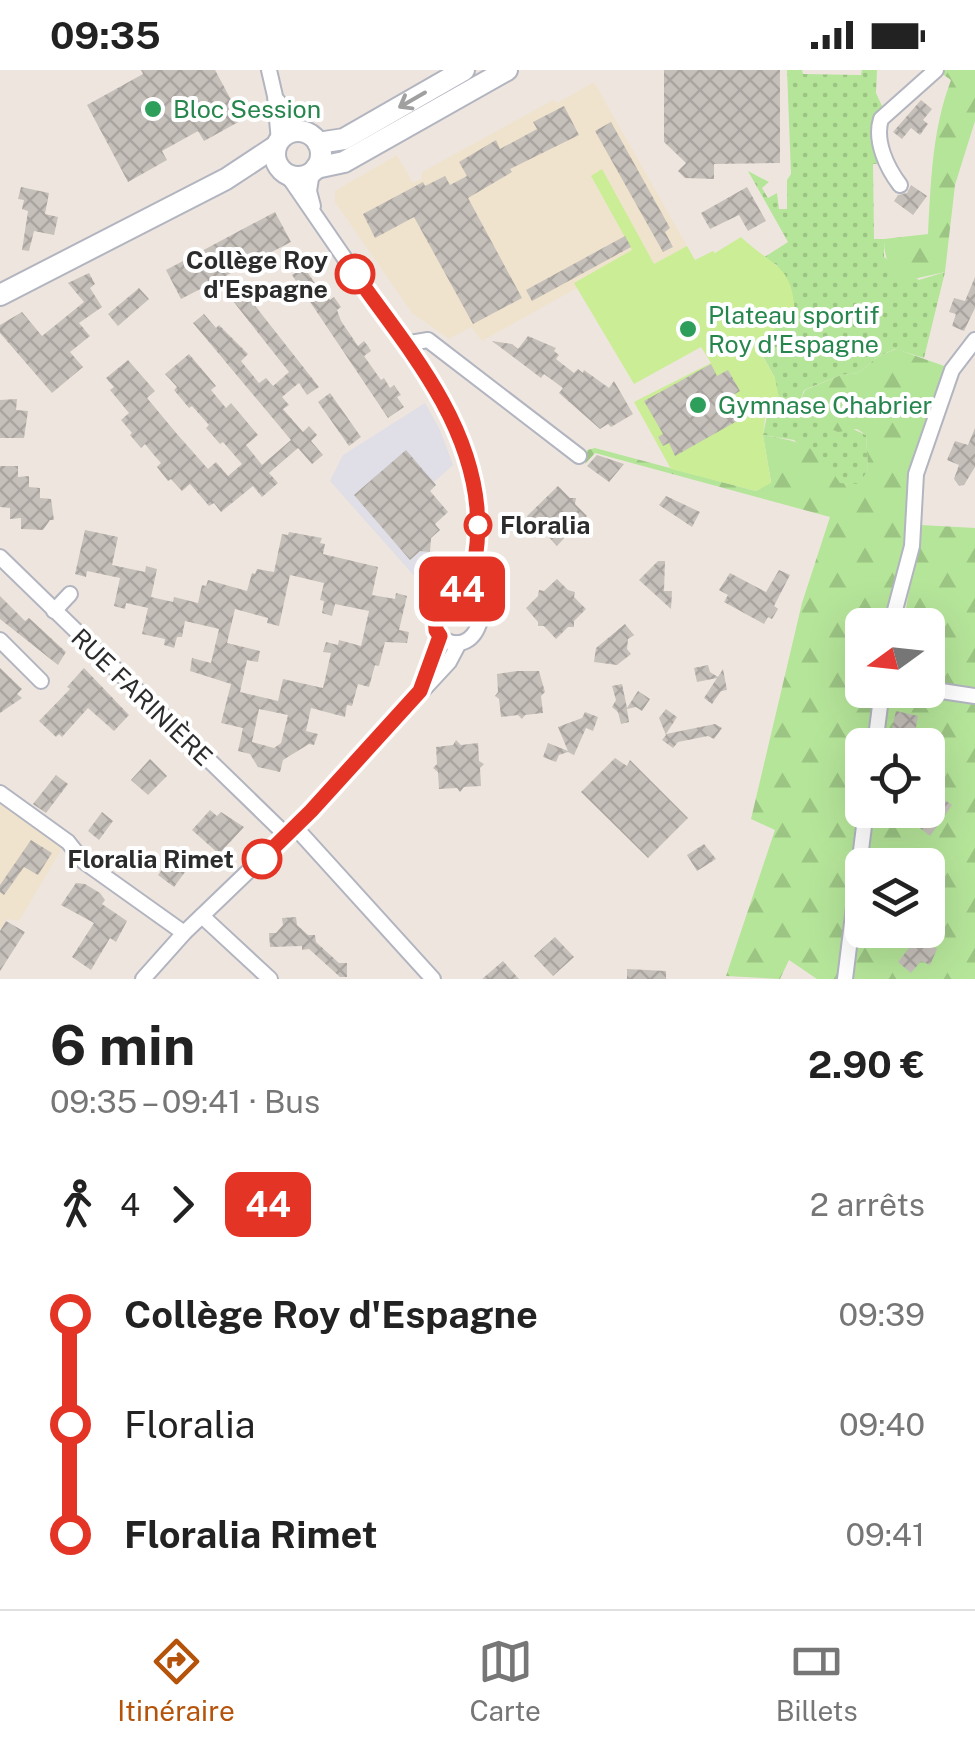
<!DOCTYPE html>
<html lang="fr">
<meta charset="utf-8">
<style>
body{margin:0;font-family:"Public Sans",sans-serif;background:#f6f6f6;color:#222;height:100vh;display:flex;flex-direction:column;font-size:38px;white-space:nowrap}
*{box-sizing:border-box;margin:0}
p{font-size:32px;color:#767676}
.icon{flex:none;width:55px;height:55px;fill:none;stroke:currentColor;stroke-width:2;stroke-linecap:round;stroke-linejoin:round}
.map{position:relative;height:909px;overflow:hidden}
.sheet{display:flex;flex-direction:column;background:#fff;flex:1}
.sheet>*{flex:none}
.badge{padding:0 20px;border-radius:15px;font-size:35px;line-height:65px}
.needle{width:65px;rotate:255deg}
.buttons{position:absolute;left:845px;top:538px;display:grid;gap:20px}
.buttons a{display:grid;place-items:center;width:100px;height:100px;border-radius:15px;background:#fff;box-shadow:0 10px 40px #0002;font-size:50px}
.map>.badge{position:absolute;translate:-50% -50%;box-shadow:0 0 0 5px #fff}
.legs{display:flex;align-items:center;gap:15px;height:110px;padding:0 50px;font-size:32px}
.legs p{margin-inline-start:auto}
.headline{display:flex;align-items:center;justify-content:space-between;height:170px;padding:0 50px}
h1{font-size:55px;font-weight:700;line-height:75px}
ul{padding:0 50px;list-style:none}
li{display:flex;align-items:center;gap:35px;height:110px;font-size:38px}
li i{display:grid;place-items:center;width:15px;height:100%;margin:0 12px;background:currentColor}
li i::after{content:'';width:25px;height:25px;margin:-12px;border:8px solid;border-radius:50%;background:#fff}
li p{margin-inline-start:auto}
li:first-child i{background:linear-gradient(#0000 50%,currentColor 0)}
li:last-child i{background:linear-gradient(currentColor 50%,#0000 0)}
.status{display:flex;justify-content:space-between;align-items:center;height:70px;padding:0 50px;background:#fff;direction:ltr}
.status svg{height:28px;fill:currentColor}
.tabs{display:flex;justify-content:space-around;align-items:center;height:140px;border-top:2px solid #e0e0e0;background:#fff;font-size:28px;color:#767676}
.tabs a{display:grid;justify-items:center;gap:5px}
.tabs .selected{color:#b45309}
.map>svg:first-child{display:block}
.industrial{fill:#e0dee6}
.education{fill:#efe3cd}
.grass{fill:url(#grass-dots)}
.forest{fill:url(#forest-firs)}
.pitch{fill:#caed95}
.building{fill:url(#building-cross-hatch);fill-rule:evenodd}
.lines{fill:none;stroke-linecap:round;stroke-linejoin:round}
.street-casing{stroke:#b2b5c0;stroke-width:18}
.secondary-casing{stroke:#b2b5c0;stroke-width:24}
.street{stroke:#fff;stroke-width:14}
.secondary{stroke:#fff;stroke-width:20}
.oneway{stroke:#a0a0a0}
.line-1-casing{stroke:#fff;stroke-width:22}
.line-1{stroke:#e43426;stroke-width:15}
.leisure-dot{fill:#2e9e5b;stroke:#fff;stroke-width:4}
.stop-1-dot{fill:#fff;stroke:#e43426;stroke-width:5}
.labels{text-anchor:middle;stroke-width:8;stroke-linejoin:round;paint-order:stroke}
.leisure-label{font-size:25px;fill:#27864d;stroke:#fff;text-anchor:start}
.stop-label{font-size:25px;font-weight:bold;fill:#2c2c2c;stroke:#fff;text-anchor:end}
.street-label{font-size:25px;fill:#2c2c2c;stroke:#fff}
</style>
<div class="status"><b>09:35</b><svg viewBox="0 0 49 12"><path d="M0 12V9h3v3zM5 12V6h3v6zM10 12V3h3v9zM15 12V0h3v12zM26 1h20v11H26zM47 4h2v5h-2z"/></svg></div>
<div class="map">
<svg width="975" height="909" viewBox="0 0 975 909">
<defs>
<pattern id="grass-dots" width="8" height="8" patternUnits="userSpaceOnUse" patternTransform="scale(2.5)"><rect width="8" height="8" fill="#b5e599"/><path d="M2 2h.1M6 6h.1" fill="none" stroke="#9cc584" stroke-width="1.8" stroke-linecap="round"/></pattern>
<pattern id="forest-firs" width="22" height="20" patternUnits="userSpaceOnUse" patternTransform="scale(2.5)"><rect width="22" height="20" fill="#b5e599"/><path d="M5 1l3.5 6h-7zM16 11l3.5 6h-7z" fill="#9cc584"/></pattern>
<pattern id="building-cross-hatch" width="8" height="8" patternUnits="userSpaceOnUse" patternTransform="scale(2.5)"><rect width="8" height="8" fill="#c6c0ba"/><path d="M0 0l8 8M0 8l8-8" fill="none" stroke="#aaa5a0"/></pattern>
</defs>
<rect width="100%" height="100%" fill="#eee6de"/>
<path class="industrial" d="M425,333L440,360L453,395L434,412L436,415L430,421L448,442L435,454L440,460L431,468L426,498L417,509L330,411L343,385Z"/>
<g class="education">
<path d="M594,12L687,176L654,194L601,100L591,107L632,180L575,212L577,218L482,271L471,257L449,269L412,243L335,132V121L397,85L413,113L422,108V102L553,30L557,33Z"/>
<path d="M0,728L64,775L19,851L7,849L0,861Z"/>
</g>
<path class="grass" d="M787,0H802L803,4L861,5L862,0H877L876,23L883,38L876,48L883,93L873,94L874,169H884V187L919,210L945,202L924,288L895,279L877,287L859,303L841,305L804,320L799,334L866,365L868,399L860,415L840,413L794,370L763,365L775,308L755,272L794,245L777,195L763,188L788,172L748,101L769,112L762,118L768,128L777,123L779,139H787V110L791,104Z"/>
<g class="forest">
<path d="M946,0H975V51L955,115L945,202L909,210C890,201 884,190 884,169L928,164C931,111 932,60 951,10L941,3Z"/>
<path d="M896,279L947,297L889,555H862V620H877L870,675H862V730L839,909H817L789,890L780,909L726,906L775,760L751,749L802,533L830,447L595,383L585,394L587,380L595,378L756,421L771,412L763,365C808,373 815,375 840,413L860,414L868,399L866,365L857,359L838,362L806,348L799,334L805,320L841,305L859,303L877,287Z"/>
<path d="M921,455L975,458V909H852L862,818V860H928V795H865L873,740H928V675H883L890,620H928V555H903Z"/>
</g>
<path class="pitch" d="M602,99L654,194L687,176L695,190L713,181L715,183L741,167C774,198 793,194 795,245L755,273L775,308L779,327L767,333L763,365L771,413L756,421L671,399L634,332L711,293L701,277L634,314L577,218L574,213L632,180L591,106Z"/>
<g class="building">
<path d="M141,0H215L242,50L204,71L198,61L162,81L167,90L128,112L87,35L143,4Z"/>
<path d="M664,0H780V93L714,94V109L685,108L678,101L686,93L664,72Z"/>
<path d="M921,30L932,39L923,50L928,54L920,65L911,58L902,69L893,62Z"/>
<path d="M564,36L579,65L510,99L512,102L468,128L522,228L473,254L414,147L375,168L363,144L423,112L425,116L445,106L450,115L467,106L459,92L496,70L500,79L537,59L533,52Z"/>
<path d="M611,52L670,158L665,162L673,177L663,182L595,61Z"/>
<path d="M911,115L927,126L913,145L894,131L898,125L907,123Z"/>
<path d="M21,117L49,123L45,144L58,147L54,165L34,161L29,181L22,180L28,141L22,139L24,130L18,129Z"/>
<path d="M747,117L766,151L748,161L739,145L710,159L701,143Z"/>
<path d="M275,142L291,172L181,229L166,200Z"/>
<path d="M625,166L631,177L532,231L526,220Z"/>
<path d="M304,197L321,222L323,220L330,230L334,227L341,237L337,240L341,251L358,276L364,271L368,276L371,281L364,286L381,310L384,308L390,318L394,315L401,325L397,327L404,337L388,348L292,205Z"/>
<path d="M89,203L95,214L90,218L102,237L79,253L90,266L70,282L83,297L52,323L0,263V255L22,242L42,266L84,232L68,213Z"/>
<path d="M975,207V238L964,261L952,256L956,244L949,242L954,228L965,231Z"/>
<path d="M139,218L149,229L118,256L108,244Z"/>
<path d="M245,223L319,317L307,325L299,313L282,327L289,335L283,339L303,362L309,356L317,365L311,371L323,385L312,394L298,378L269,403L278,413L262,427L253,416L221,442L214,433L209,436L190,414L182,421L171,409L168,411L157,397L161,393L153,384L145,374L141,378L130,365L132,363L121,350L129,343L110,320L114,317L106,308L128,290L155,321L147,328L177,364L208,399L216,392L228,406L242,394L223,372L220,374L206,358L209,355L192,336L189,338L174,320L177,317L165,304L189,284L216,316L211,320L226,338L231,333L258,365L246,375L262,395L291,370L193,253L204,244L216,258L219,255L248,284L241,291L259,313L266,308L273,316L289,302L233,231Z"/>
<path d="M528,266L556,278L554,281L559,285L556,289L574,303L578,299L583,303L584,300L609,318L614,311L633,344L611,357L608,354L600,359L559,323L563,318L544,304L541,308L492,271L512,274L518,279Z"/>
<path d="M711,294L717,306L728,300L740,321L733,325L746,346L675,386L669,373L663,376L658,367L663,364L644,331Z"/>
<path d="M330,323L361,367L349,376L318,332Z"/>
<path d="M17,329L16,340L28,341L24,368H0V330Z"/>
<path d="M975,358V397L964,415L959,416L954,409L959,395L947,390L955,371L968,375Z"/>
<path d="M406,380L436,415L430,421L448,442L435,454L440,460L431,468L430,482L420,481L410,490L354,425Z"/>
<path d="M597,385L624,394L609,412L587,396Z"/>
<path d="M0,396H18V407L29,406V417L40,418V428L51,429L54,450H50L43,460L21,459V448L10,449V438L0,437Z"/>
<path d="M558,416L570,428H576L575,434L587,446L575,459V464L569,463L557,476L545,463H539V457L527,446Z"/>
<path d="M666,426L700,442L692,457L659,435Z"/>
<path d="M85,460L118,467L112,495L145,502L146,496L157,499L151,527L173,532L174,527L198,533L202,515L206,516L208,510L247,521L252,503L255,504L257,499L274,502L282,464L288,465L289,462L322,468L320,473L325,474L323,484L378,497L372,525L395,529L396,523L407,526L399,560L409,562L407,573L385,572L379,596L375,595L369,617L358,614L352,636L347,635L345,647L311,638L306,661L318,664L314,675L309,674L283,690L280,702L258,697L250,684L238,681L243,658L221,653L231,614L190,601L192,588L211,593L219,559L185,551L182,567H177L174,578L164,575L165,569L142,564L148,538L126,533L125,539L114,536L120,508L87,501L86,507L75,504ZM290,505L324,513L320,530L324,531L322,543L332,546L335,534L369,541L361,576L339,570L338,575L326,572L323,582L331,583L323,618L283,609L278,631L240,622L247,590L258,592L260,581L227,573L235,539L268,548L267,553L279,556ZM259,639L288,645L281,673L274,678L252,672Z"/>
<path d="M658,491H665L664,521H672L671,539L639,510Z"/>
<path d="M779,500L790,505L774,536L778,539L772,549L768,547L764,554L724,532L728,525L719,520L730,503L766,522Z"/>
<path d="M557,509L568,520L575,522L574,527L586,539L574,551V557H568L556,569L544,556H538V552L526,538L538,526L539,520L544,521Z"/>
<path d="M0,526L25,551L29,548L66,582L58,595L0,549Z"/>
<path d="M625,554L634,565L628,569L627,579L631,584L617,595L594,592L596,578Z"/>
<path d="M708,595L710,602L718,607L723,599L727,620L721,621L712,634L704,628L717,608L697,612L694,598Z"/>
<path d="M0,598L22,619L17,624L22,628L0,643Z"/>
<path d="M84,598L129,645L114,661L88,638L62,667L59,664L56,667L39,651L70,619L67,617Z"/>
<path d="M517,601H539L545,622L541,626L543,643L525,645L522,649L518,645L501,647L499,629L495,626L498,622L497,604Z"/>
<path d="M622,614L627,638L638,621L650,629L642,641L636,637L627,639L629,652L621,654L618,642L612,637L616,630L612,616Z"/>
<path d="M666,639L677,647L666,664L715,654L722,658L714,669L708,666L678,672L673,678L662,670L666,665L659,648Z"/>
<path d="M896,641L918,646L914,668L891,663Z"/>
<path d="M585,642L598,647L593,661L586,658L574,685L568,682L559,685L556,692L543,687L548,673L568,681L558,657L582,648Z"/>
<path d="M456,670L461,675L478,673L479,691L484,694L480,698L481,716L464,717L460,722L457,718L439,719L438,702L433,698L437,694L436,677L453,675Z"/>
<path d="M615,688L627,696L630,690L688,748L648,788L581,722Z"/>
<path d="M150,689L167,706L148,725L131,710Z"/>
<path d="M56,705L68,714L46,743L33,734Z"/>
<path d="M939,726L952,735L930,766L916,755Z"/>
<path d="M210,740L217,746L221,742L244,757L219,784L192,760Z"/>
<path d="M102,742L113,751L99,770L88,761Z"/>
<path d="M31,770L52,783L38,805L24,797L4,825L0,822V815Z"/>
<path d="M704,774L716,789L697,801L687,785Z"/>
<path d="M172,786L188,798L174,817L158,805Z"/>
<path d="M76,813L85,814L100,823L105,830L102,834L127,851L116,872L110,868L91,900L72,887L94,853L61,835Z"/>
<path d="M296,847L297,855L308,865H315L316,872L339,893H347V907H340L309,879L302,880V876L270,877L269,863H276L283,855L282,848Z"/>
<path d="M6,851L25,862L0,901V861Z"/>
<path d="M905,860H911L937,879L930,895L921,891L911,903L898,892L909,878L898,870Z"/>
<path d="M555,867L574,887L553,906L534,886Z"/>
<path d="M503,891L519,909H482Z"/>
<path d="M627,899L666,901V909H627Z"/>
</g>
<g class="lines">
<defs>
<g id="street">
<path d="M269,0L275,26L279,72"/>
<path d="M278,31L297,61"/>
<path d="M312,102L309,121L313,136"/>
<path d="M286,103L440,327C488,416 473,460 479,554C465,594 415,564 444,532L464,530L476,541"/>
<path d="M900,115C887,98 874,71 881,49L936,0"/>
<path d="M404,274L428,270L579,386"/>
<path d="M0,487L286,765"/>
<path d="M455,528L471,504L474,488"/>
<path d="M54,541L70,524"/>
<path d="M891,555L912,476L916,404L952,300L975,270"/>
<path d="M0,570L41,611"/>
<path d="M424,613L440,566"/>
<path d="M928,619L975,626"/>
<path d="M875,675L882,620"/>
<path d="M0,723L68,772L83,791L184,863"/>
<path d="M295,757L433,909"/>
<path d="M202,846L270,909"/>
<path d="M143,909L184,863L311,741L449,592L459,573"/>
<path d="M845,909L866,740"/>
</g>
<g id="secondary">
<circle cx="298" cy="84" r="23"/>
<path d="M318,73L344,69L464,0"/>
<path d="M316,98L344,92L507,0"/>
<path d="M0,225L226,109L276,76"/>
</g>
</defs>
<use href="#street" class="street-casing"/>
<use href="#secondary" class="secondary-casing"/>
<use href="#street" class="street"/>
<use href="#secondary" class="secondary"/>
</g>
<defs><path id="oneway-shaft" d="M-6 0H5M1.5-3L5.5 0L1.5 3" fill="none" stroke-width="1.6" stroke-linecap="round" stroke-linejoin="round" transform="scale(2.5)"/></defs>
<use class="oneway" href="#oneway-shaft" transform="translate(412 30) rotate(150)"/>
<g class="lines">
<defs>
<path id="line-1" d="M262,789L311,741L420,621L440,566L436,560L435,544C445,527 460,526 469,506C479,485 478,460 477,438C469,347 406,276 355,204"/>
</defs>
<use href="#line-1" class="line-1-casing"/>
<use href="#line-1" class="line-1"/>
</g>
<g class="leisure-dot">
<circle cx="153" cy="39" r="10"/>
<circle cx="688" cy="259" r="10"/>
<circle cx="698" cy="335" r="10"/>
</g>
<g class="stop-1-dot">
<circle cx="355" cy="204" r="18"/>
<circle cx="478" cy="455" r="12"/>
<circle cx="262" cy="789" r="18"/>
</g>
<g class="labels">
<g class="leisure-label">
<text x="173" y="48">Bloc Session</text>
<text x="708" y="254">Plateau sportif<tspan x="708" dy="29">Roy d'Espagne</tspan></text>
<text x="718" y="344">Gymnase Chabrier</text>
</g>
<g class="stop-label">
<text x="328" y="199">Collège Roy<tspan x="328" dy="29">d'Espagne</tspan></text>
<text x="500" y="464" text-anchor="start">Floralia</text>
<text x="234" y="798">Floralia Rimet</text>
</g>
<g class="street-label">
<text transform="translate(142 627) rotate(44)" y="9">RUE FARINIÈRE</text>
</g>
</g>
</svg>
<div class="buttons">
<a><svg class="needle" viewBox="-14 -14 28 28"><path d="M0-13l5 13h-10z" fill="#e53935"/><path d="M0 13l5-13h-10z" fill="#767676"/></svg></a>
<a><svg class="icon" aria-label="locate" viewBox="0 0 24 24"><circle cx="12" cy="12" r="6"/><path d="M12 2v4M12 18v4M2 12h4M18 12h4"/></svg></a>
<a><svg class="icon" aria-label="layers" viewBox="0 0 24 24"><path d="M12 4l9 5-9 5-9-5zM3 14l9 5 9-5"/></svg></a>
</div>
<b class="badge" style="left:462px;top:519px;background:#e43426;color:#fff">44</b>
</div>
<section class="sheet">
<div class="headline"><div><h1>6 min</h1><p>09:35 – 09:41 · Bus</p></div><b>2.90 €</b></div>
<div class="legs"><svg class="icon" aria-label="walk" viewBox="0 0 24 24"><circle cx="13" cy="4" r="2"/><path d="M13 8l-2 6 4 7M11 14l-3 7M7 12l3-4h3l4 4"/></svg>4<svg class="icon" aria-label="forward" viewBox="0 0 24 24"><path d="M9 5l7 7-7 7"/></svg><b class="badge" style="background:#e43426;color:#fff">44</b><p>2 arrêts</p></div>
<ul>
<li><i style="color:#e43426"></i><b>Collège Roy d'Espagne</b><p>09:39</p></li>
<li><i style="color:#e43426"></i><span>Floralia</span><p>09:40</p></li>
<li><i style="color:#e43426"></i><b>Floralia Rimet</b><p>09:41</p></li>
</ul>
</section>
<nav class="tabs">
<a class="selected"><svg class="icon" aria-label="directions" viewBox="0 0 24 24"><path d="M12 3l9 9-9 9-9-9zM9 14v-3h6M13 9l2 2-2 2"/></svg>Itinéraire</a>
<a><svg class="icon" aria-label="map" viewBox="0 0 24 24"><path d="M3 6l6-2 6 2 6-2v14l-6 2-6-2-6 2zM9 4v14M15 6v14"/></svg>Carte</a>
<a><svg class="icon" aria-label="tickets" viewBox="0 0 24 24"><path d="M3 7h18v10H3zM15 7v10"/></svg>Billets</a>
</nav>
